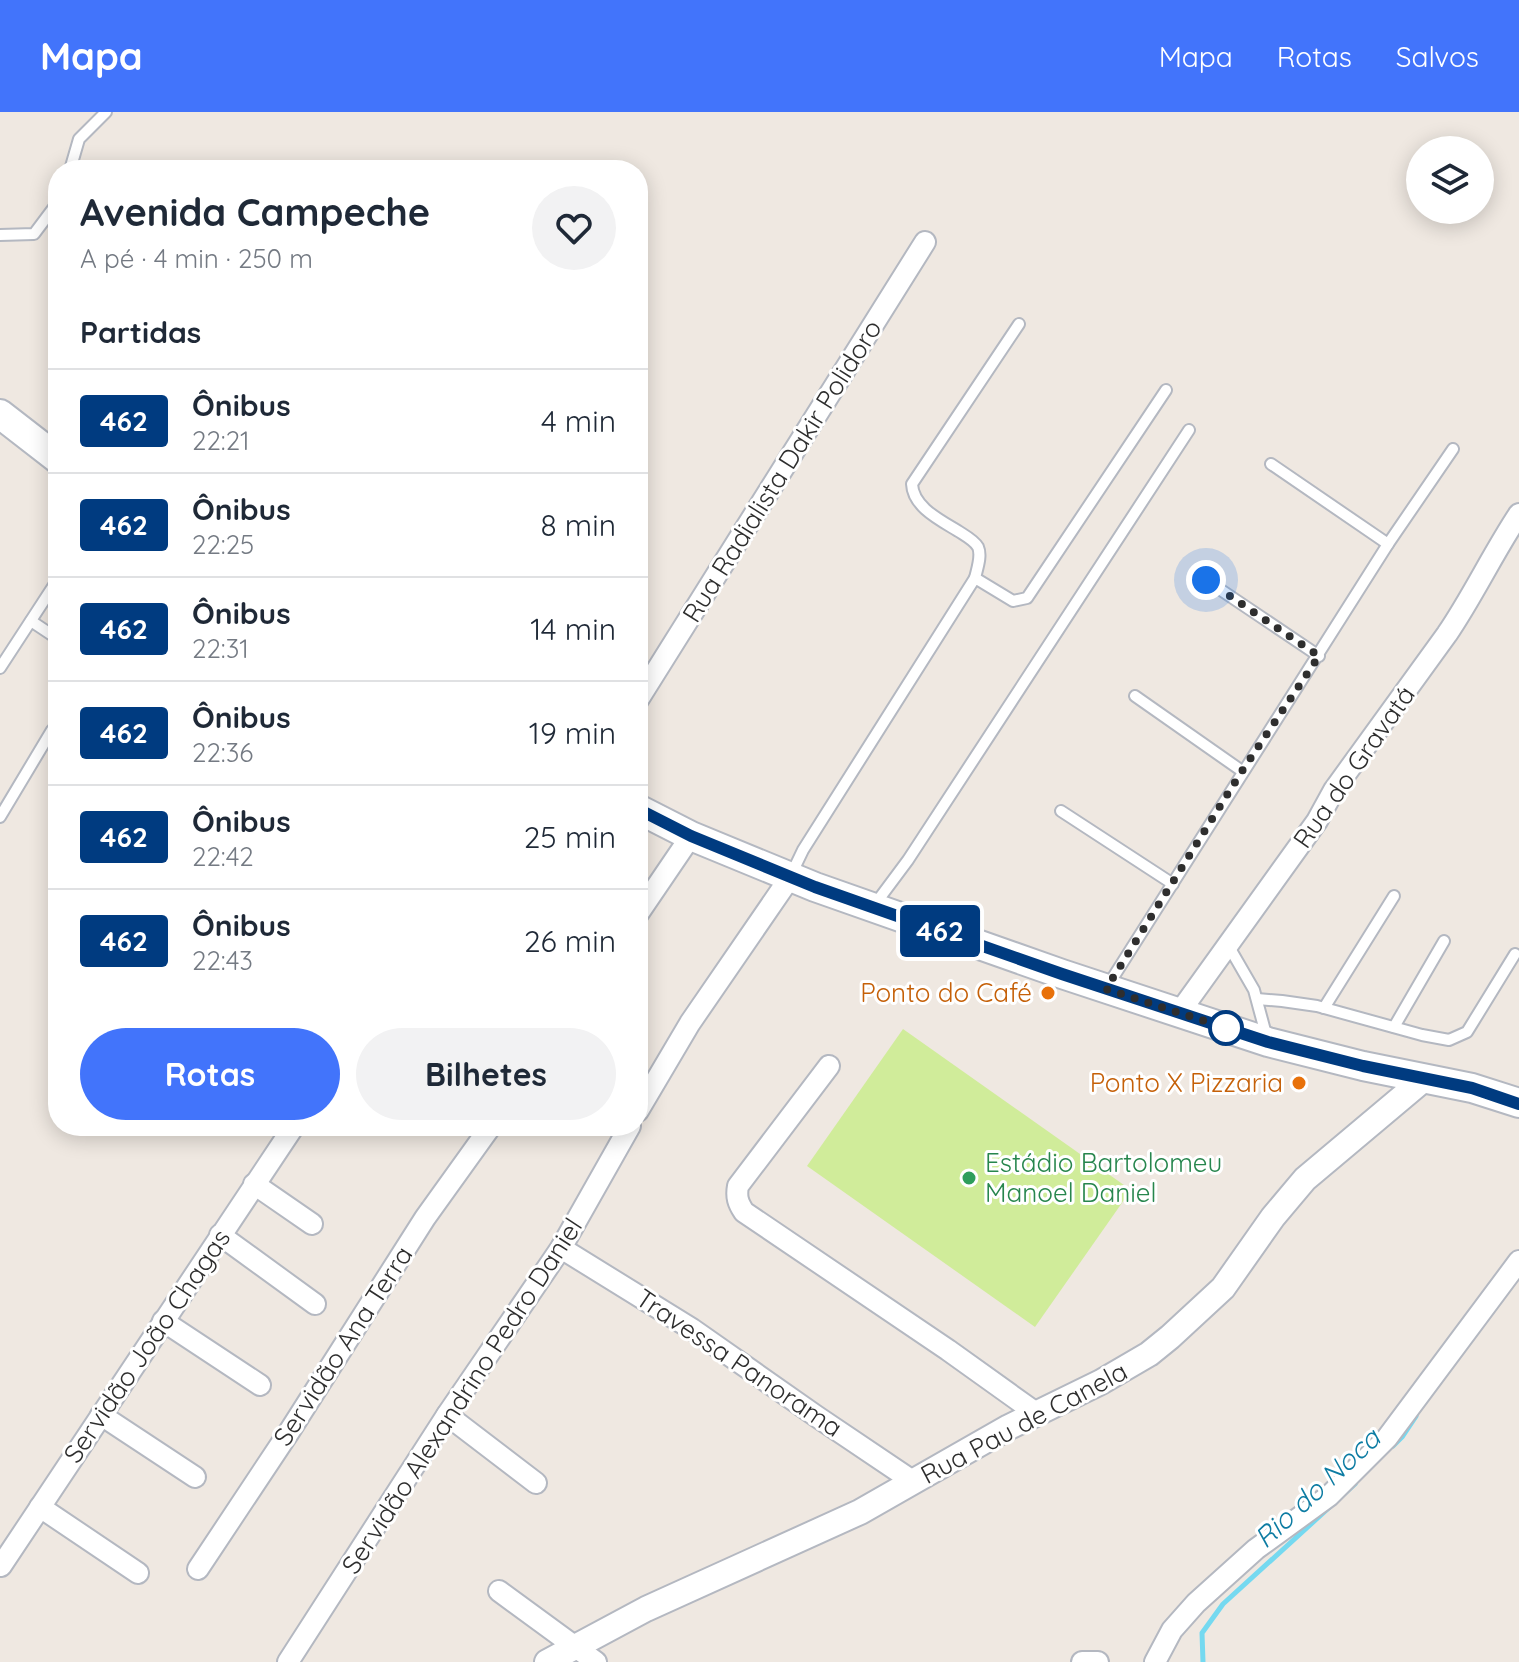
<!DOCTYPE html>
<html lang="pt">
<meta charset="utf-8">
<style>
body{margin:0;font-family:Quicksand,sans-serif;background:#f2f2f3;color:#1f2937;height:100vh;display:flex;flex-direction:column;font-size:30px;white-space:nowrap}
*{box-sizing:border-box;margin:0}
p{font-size:26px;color:#747a83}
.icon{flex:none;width:44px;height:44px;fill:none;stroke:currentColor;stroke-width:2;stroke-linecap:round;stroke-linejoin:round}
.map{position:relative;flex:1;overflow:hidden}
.details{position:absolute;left:48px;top:48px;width:600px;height:976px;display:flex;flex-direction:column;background:#fff;border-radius:32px;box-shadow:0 4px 20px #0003}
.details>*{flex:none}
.badge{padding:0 16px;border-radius:6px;font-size:28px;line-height:52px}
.fabs{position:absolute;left:1406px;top:24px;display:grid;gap:16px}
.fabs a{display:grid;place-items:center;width:88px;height:88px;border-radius:50%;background:#fff;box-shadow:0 4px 20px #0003;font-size:40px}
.you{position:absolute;width:40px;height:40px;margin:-20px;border:6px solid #fff;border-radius:50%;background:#1a73e8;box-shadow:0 0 0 12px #1a73e833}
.map>.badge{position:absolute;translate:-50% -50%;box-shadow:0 0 0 4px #fff}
h2{padding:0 32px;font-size:30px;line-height:72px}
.round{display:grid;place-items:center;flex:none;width:84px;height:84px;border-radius:42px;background:#f2f2f3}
.head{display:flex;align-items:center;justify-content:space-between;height:136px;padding:0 32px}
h1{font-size:38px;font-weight:700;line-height:60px}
.button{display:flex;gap:16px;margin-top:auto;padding:16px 32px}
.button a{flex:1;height:92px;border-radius:48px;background:#4274fb;color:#fff;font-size:32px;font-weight:700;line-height:92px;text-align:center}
.button a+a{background:#f2f2f3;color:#1f2937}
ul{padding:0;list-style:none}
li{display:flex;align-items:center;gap:24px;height:104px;padding:0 32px;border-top:2px solid #e0e1e3}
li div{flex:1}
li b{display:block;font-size:30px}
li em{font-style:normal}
li .badge{min-width:88px;font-weight:700;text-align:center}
header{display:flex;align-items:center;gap:48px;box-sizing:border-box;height:112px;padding:0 40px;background:#4274fb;color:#fff}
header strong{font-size:38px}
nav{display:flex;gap:44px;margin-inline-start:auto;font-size:28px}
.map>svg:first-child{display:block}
.pitch{fill:#d0ec9a}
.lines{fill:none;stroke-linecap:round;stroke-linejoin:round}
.stream{stroke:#75d9f0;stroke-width:5}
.service-casing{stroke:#b4b8c1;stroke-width:14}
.minor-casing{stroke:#b4b8c1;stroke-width:24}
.tertiary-casing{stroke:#b4b8c1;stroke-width:28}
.secondary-casing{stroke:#b4b8c1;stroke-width:32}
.service{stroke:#fff;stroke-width:10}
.minor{stroke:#fff;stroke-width:20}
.tertiary{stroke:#fff;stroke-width:24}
.secondary{stroke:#fff;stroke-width:28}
.line-casing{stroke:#fff;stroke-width:18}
.line{stroke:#003b80;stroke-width:12}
.walk{stroke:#2e2e2e;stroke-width:8;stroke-dasharray:0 14.4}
.food-dot{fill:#e8710a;stroke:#fff;stroke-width:3}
.stop-dot{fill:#fff;stroke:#003b80;stroke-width:4}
.leisure-dot{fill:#2e9e5b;stroke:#fff;stroke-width:3}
.labels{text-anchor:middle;stroke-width:6;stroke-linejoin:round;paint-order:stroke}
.street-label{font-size:26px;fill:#2e2e2e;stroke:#fff}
.food-label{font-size:26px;fill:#c56008;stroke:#fff;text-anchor:end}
.leisure-label{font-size:26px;fill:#27864d;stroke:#fff;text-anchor:start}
.water-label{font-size:28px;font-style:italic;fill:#0d7ca3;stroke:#fff}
</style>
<header>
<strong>Mapa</strong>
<nav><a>Mapa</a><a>Rotas</a><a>Salvos</a></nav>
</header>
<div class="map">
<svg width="1519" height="1550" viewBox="0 0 1519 1550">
<rect width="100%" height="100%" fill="#efe8e1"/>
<path class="pitch" d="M903,917L1131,1078L1035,1215L807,1054Z"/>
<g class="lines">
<g class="stream">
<path d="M1393,1334L1402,1325L1416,1304"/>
<path d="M1203,1550L1202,1521L1223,1492L1355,1372"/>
</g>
<defs>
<g id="service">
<path d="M70,58L79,27L106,0"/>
<path d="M0,123L34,122L58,90"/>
<path d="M1271,352L1388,432"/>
<path d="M975,466C977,457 982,444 978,435C974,428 964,423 958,419C940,408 913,395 912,372L1019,212"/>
<path d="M1206,468L1319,544"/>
<path d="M31,509L58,527"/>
<path d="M0,556L58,467"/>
<path d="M1135,584L1242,659"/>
<path d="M1061,699L1173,772"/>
<path d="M0,705L52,618"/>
<path d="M791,763L803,738L975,466L1013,489L1027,486L1166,278"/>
<path d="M873,795L908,748L1189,318"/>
<path d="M1228,833L1254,878L1267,926"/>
<path d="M1107,875L1388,432L1453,337"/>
<path d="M1257,887L1282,889L1317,894L1422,923L1449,928L1467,920L1515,842"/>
<path d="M1324,896L1394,784"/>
<path d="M1394,915L1444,829"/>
</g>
<g id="minor">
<path d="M638,588L925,130"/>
<path d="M638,802L691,724"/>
<path d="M1179,901L1317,709L1334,678L1447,522C1473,484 1493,441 1519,402"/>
<path d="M829,954L738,1074C736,1085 738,1091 744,1100L948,1238L1036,1301"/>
<path d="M638,999L690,911L791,764"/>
<path d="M254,1072L312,1112"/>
<path d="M220,1123L315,1192"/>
<path d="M561,1136L692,1217L816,1304L914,1370"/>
<path d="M163,1209L260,1273"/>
<path d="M101,1303L195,1365"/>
<path d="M447,1303L536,1371"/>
<path d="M40,1395L138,1461"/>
<path d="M1,1454L294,1014"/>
<path d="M198,1457L289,1320L425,1106L491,1014"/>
<path d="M499,1479L596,1550"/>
<path d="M288,1550L447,1303L561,1136L630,1014"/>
<path d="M1082,1550H1098"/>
<path d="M1155,1550L1172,1518L1196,1491L1256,1437L1329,1384L1387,1326L1519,1149"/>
</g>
<path id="tertiary" d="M547,1550L646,1497L860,1400L1009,1315L1101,1270L1149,1242L1170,1225L1223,1176L1273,1105L1305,1067L1424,967"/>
<g id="secondary">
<path d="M0,302L58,347"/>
<path d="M638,697L691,724L815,775L1062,862L1268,930L1363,954L1472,976L1519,991"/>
</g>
</defs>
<use href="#service" class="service-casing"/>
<use href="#minor" class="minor-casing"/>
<use href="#tertiary" class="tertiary-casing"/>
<use href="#secondary" class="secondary-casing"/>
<use href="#service" class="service"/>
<use href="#minor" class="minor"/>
<use href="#tertiary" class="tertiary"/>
<use href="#secondary" class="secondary"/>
</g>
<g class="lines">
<defs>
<path id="line" d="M638,697L691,724L815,775L1062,862L1268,930L1363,954L1472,976L1519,992"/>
</defs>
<use href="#line" class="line-casing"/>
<use href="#line" class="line"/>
<path class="walk" d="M1206,468L1319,544L1242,659L1106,877L1226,916"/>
</g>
<g class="food-dot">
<circle cx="1048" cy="881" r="8"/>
<circle cx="1299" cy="971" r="8"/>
</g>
<circle class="stop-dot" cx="1226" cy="916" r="16"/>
<circle class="leisure-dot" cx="969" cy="1066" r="8"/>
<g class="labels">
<g class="street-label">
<text transform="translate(782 359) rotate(-58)" y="9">Rua Radialista Dakir Polidoro</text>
<text transform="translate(1354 655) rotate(-55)" y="9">Rua do Gravatá</text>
<text transform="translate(147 1234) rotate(-56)" y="9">Servidão João Chagas</text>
<text transform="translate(343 1234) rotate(-57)" y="9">Servidão Ana Terra</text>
<text transform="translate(739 1251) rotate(34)" y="9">Travessa Panorama</text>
<text transform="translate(462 1284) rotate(-57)" y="9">Servidão Alexandrino Pedro Daniel</text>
<text transform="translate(1024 1311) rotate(-28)" y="9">Rua Pau de Canela</text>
</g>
<g class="food-label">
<text x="1032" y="890">Ponto do Café</text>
<text x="1283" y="980">Ponto X Pizzaria</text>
</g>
<g class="leisure-label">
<text x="985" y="1060">Estádio Bartolomeu<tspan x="985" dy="30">Manoel Daniel</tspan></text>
</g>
<g class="water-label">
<text transform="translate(1317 1376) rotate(-43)" y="10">Rio do Noca</text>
</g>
</g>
</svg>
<div class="fabs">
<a><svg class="icon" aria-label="layers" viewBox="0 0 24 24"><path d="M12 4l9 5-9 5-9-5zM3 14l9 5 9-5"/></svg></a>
</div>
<div class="you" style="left:1206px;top:468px"></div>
<b class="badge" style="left:940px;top:819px;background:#003b80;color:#fff">462</b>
<section class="details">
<div class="head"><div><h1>Avenida Campeche</h1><p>A pé · 4 min · 250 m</p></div><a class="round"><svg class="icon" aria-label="heart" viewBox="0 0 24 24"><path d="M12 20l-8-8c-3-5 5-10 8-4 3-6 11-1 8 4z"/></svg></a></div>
<h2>Partidas</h2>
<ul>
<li><span class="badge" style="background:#003b80;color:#fff">462</span><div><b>Ônibus</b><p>22:21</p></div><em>4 min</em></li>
<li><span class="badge" style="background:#003b80;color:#fff">462</span><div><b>Ônibus</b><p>22:25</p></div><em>8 min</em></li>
<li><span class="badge" style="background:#003b80;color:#fff">462</span><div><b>Ônibus</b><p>22:31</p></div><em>14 min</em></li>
<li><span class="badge" style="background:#003b80;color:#fff">462</span><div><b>Ônibus</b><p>22:36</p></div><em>19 min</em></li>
<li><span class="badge" style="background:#003b80;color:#fff">462</span><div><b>Ônibus</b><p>22:42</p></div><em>25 min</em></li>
<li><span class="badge" style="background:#003b80;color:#fff">462</span><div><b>Ônibus</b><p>22:43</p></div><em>26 min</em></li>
</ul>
<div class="button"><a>Rotas</a><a>Bilhetes</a></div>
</section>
</div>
